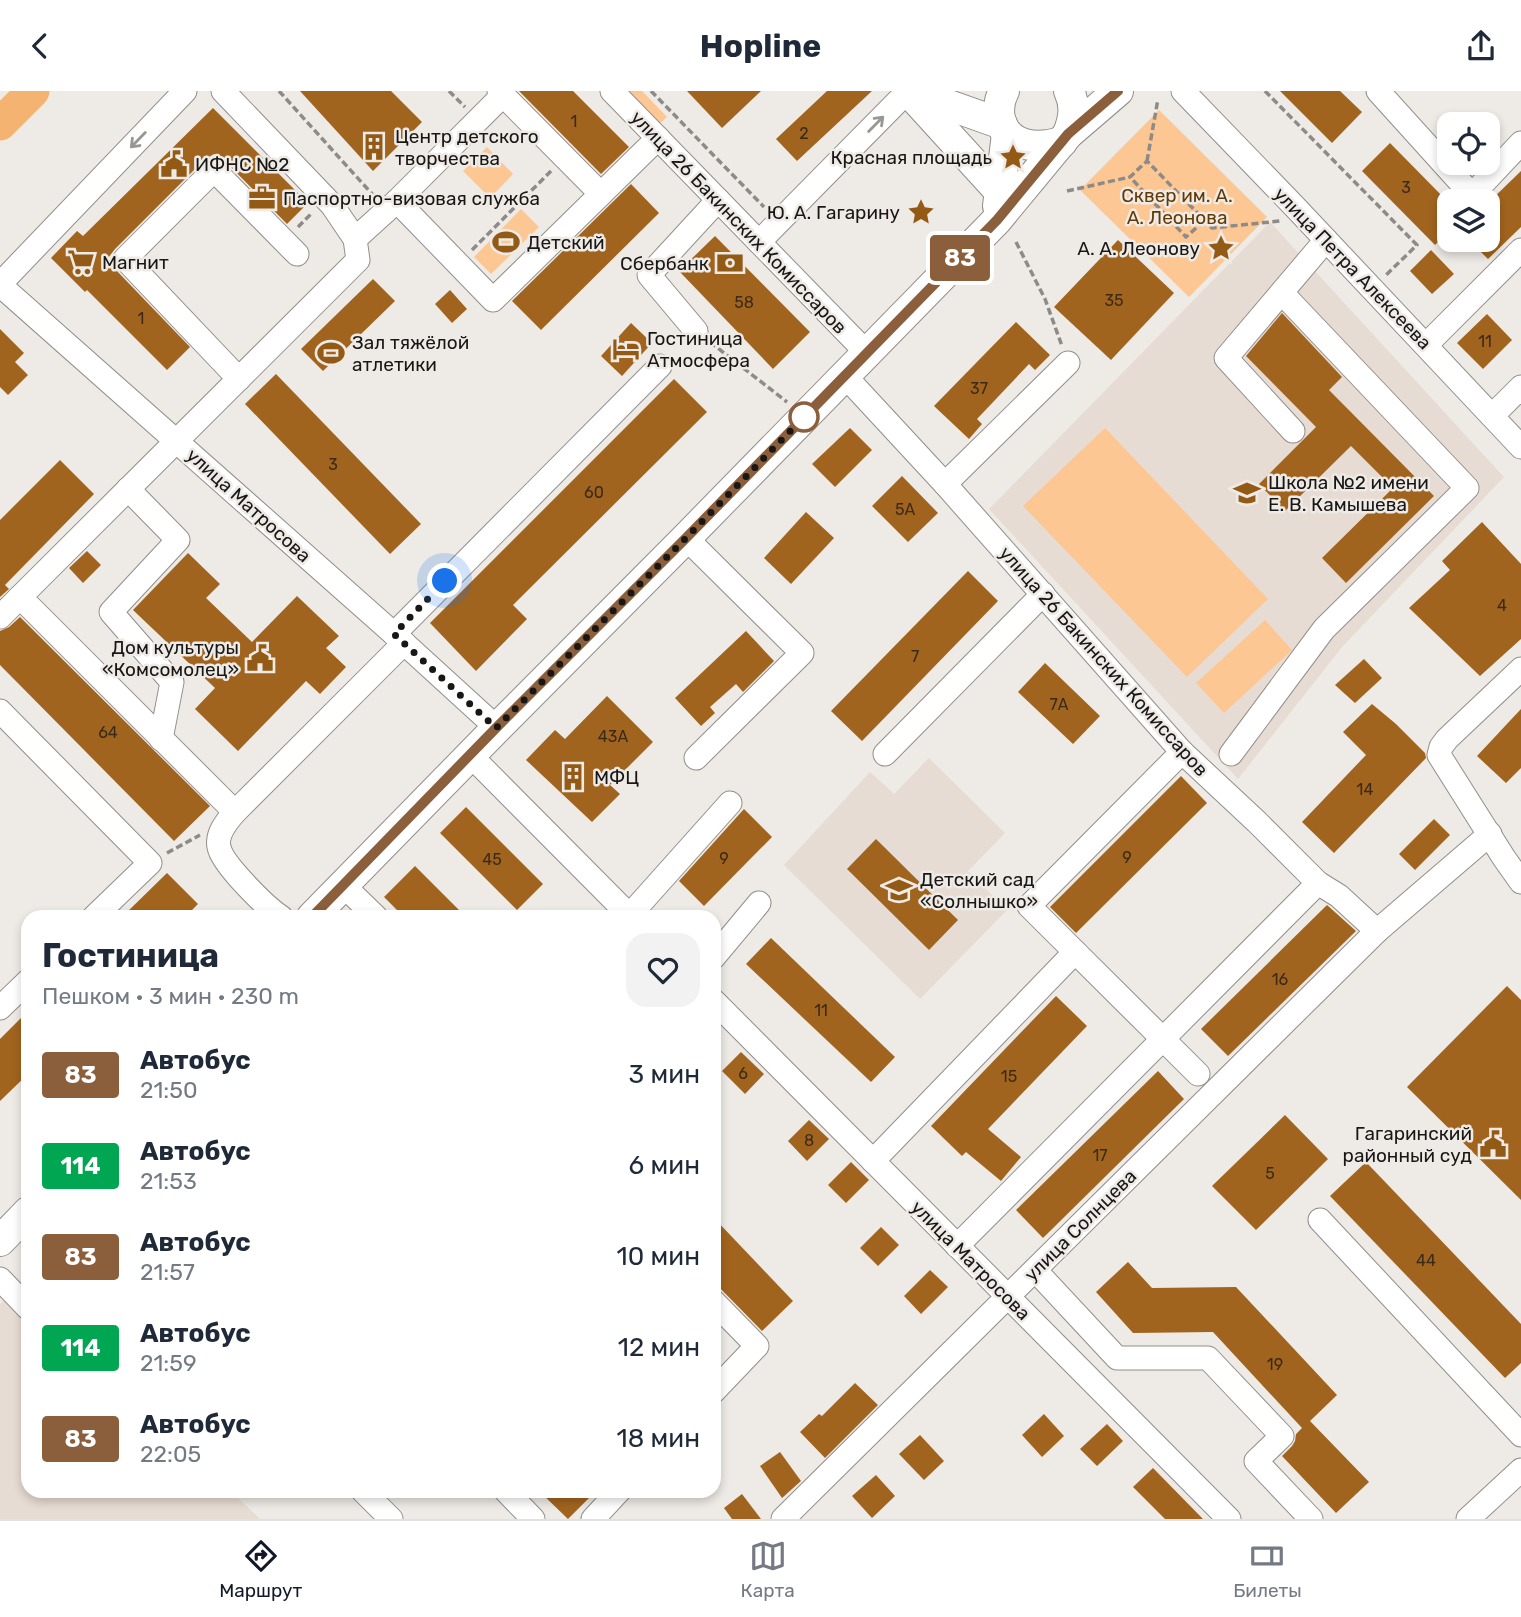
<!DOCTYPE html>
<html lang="ru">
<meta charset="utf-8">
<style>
body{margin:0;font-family:Rubik,sans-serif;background:#f2f2f3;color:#1f2937;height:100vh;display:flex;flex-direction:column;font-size:26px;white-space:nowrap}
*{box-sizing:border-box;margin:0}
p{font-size:23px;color:#747a83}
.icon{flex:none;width:38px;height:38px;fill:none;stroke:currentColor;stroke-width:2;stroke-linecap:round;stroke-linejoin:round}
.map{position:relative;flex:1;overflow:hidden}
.panel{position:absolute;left:21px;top:819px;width:700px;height:588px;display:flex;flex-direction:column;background:#fff;border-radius:21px;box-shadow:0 4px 10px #0003}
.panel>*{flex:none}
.badge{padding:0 14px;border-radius:5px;font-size:24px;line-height:46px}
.fabs{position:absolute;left:1437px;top:21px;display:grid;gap:14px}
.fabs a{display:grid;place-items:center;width:63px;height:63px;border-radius:14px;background:#fff;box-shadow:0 4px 10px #0003;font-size:35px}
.you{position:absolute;width:35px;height:35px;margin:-18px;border:5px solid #fff;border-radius:50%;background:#1a73e8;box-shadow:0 0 0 10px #1a73e833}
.map>.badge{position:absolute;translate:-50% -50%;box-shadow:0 0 0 4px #fff}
.round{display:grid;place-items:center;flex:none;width:74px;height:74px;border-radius:21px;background:#f2f2f3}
.summary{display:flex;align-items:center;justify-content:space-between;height:119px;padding:0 21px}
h1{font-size:33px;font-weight:700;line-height:52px}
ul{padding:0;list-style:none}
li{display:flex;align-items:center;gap:21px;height:91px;padding:0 21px}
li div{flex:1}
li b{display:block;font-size:26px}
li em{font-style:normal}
li .badge{min-width:77px;font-weight:700;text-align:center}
header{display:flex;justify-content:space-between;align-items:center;height:91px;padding:0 21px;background:#fff;font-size:32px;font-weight:700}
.dock{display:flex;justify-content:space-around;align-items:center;height:98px;border-top:2px solid #e0e1e3;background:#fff;font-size:19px;color:#747a83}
.dock a{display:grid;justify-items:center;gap:4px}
.dock .active{color:#111827}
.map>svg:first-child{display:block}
.built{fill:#e7dcd3}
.green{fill:#fdc793}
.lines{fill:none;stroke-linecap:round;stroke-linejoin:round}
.river{stroke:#f5b372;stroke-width:33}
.building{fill:#a1641e}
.minor-casing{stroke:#928e8a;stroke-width:25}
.major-casing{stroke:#928e8a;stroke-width:32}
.path{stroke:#8e8a87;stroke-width:3.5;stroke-dasharray:7 3.5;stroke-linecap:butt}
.minor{stroke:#fff;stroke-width:23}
.major{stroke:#fff;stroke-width:30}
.oneway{stroke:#989796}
.line-casing{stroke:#fff;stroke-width:16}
.line{stroke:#8b5e3c;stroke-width:10}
.walk{stroke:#191716;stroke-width:7;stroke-dasharray:0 12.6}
.stop-dot{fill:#fff;stroke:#8b5e3c;stroke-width:3.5}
.labels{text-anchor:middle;stroke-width:5;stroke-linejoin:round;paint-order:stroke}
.number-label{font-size:16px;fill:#3b2a18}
.poi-label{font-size:19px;fill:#191716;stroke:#eeeae5;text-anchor:start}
.park-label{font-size:19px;fill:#643a04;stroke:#eeeae5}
.street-label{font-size:19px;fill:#191716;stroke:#eeeae5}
</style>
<header><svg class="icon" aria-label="back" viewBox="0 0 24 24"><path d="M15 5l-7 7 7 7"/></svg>Hopline<svg class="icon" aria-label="share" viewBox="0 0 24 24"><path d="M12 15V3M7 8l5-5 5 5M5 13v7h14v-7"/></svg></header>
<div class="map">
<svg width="1521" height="1428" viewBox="0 0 1521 1428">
<rect width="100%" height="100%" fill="#eeeae5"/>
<g class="built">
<path d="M1270,131L1504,386L1342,556L1238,688L989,418Z"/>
<path d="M929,667L1005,742L968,780L1007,819L920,908L784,774L870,681L894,703Z"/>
<path d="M17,1197L28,1207V1400H231L260,1428H0V1213Z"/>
</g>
<g class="green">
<path d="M627,0H642L667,26L659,33Z"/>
<path d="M1159,19L1267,126L1189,206L1080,99Z"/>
<path d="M487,56L513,83L490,107L463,80Z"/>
<path d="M521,118L539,136L491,183L474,166Z"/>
<path d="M1105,337L1268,508L1187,586L1023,415Z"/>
<path d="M1265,529L1292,559L1224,622L1196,592Z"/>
</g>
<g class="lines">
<path class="river" d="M0,33L33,0"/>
</g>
<g class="building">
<path d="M300,0H391L422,31L373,80Z"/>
<path d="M519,0H573L629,56L601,83Z"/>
<path d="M687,0H761L722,37Z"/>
<path d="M827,0H872L797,70L776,48Z"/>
<path d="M1280,0H1340L1362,21L1332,52Z"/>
<path d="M213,17L308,112L287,133L224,69L214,63L204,69L115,158L108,167L115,178L190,256L167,279L87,199L85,201L51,167L77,140L83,145Z"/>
<path d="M1390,52L1449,112V140L1435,154L1362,80Z"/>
<path d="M1521,80V136L1488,168L1469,149H1488V112Z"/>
<path d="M631,93L659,122L541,239L512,210Z"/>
<path d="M715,145L810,241L773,278L679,180Z"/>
<path d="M1118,149L1174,202L1111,269L1054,216Z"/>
<path d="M1431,159L1454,183L1432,203L1410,180Z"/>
<path d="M373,188L395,210L323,280L301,258Z"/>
<path d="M450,199L467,218L452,232L435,213Z"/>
<path d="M1282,222L1342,286L1329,299L1434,405L1346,492L1322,467L1393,397L1351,355L1285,420L1259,393L1316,336L1246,265Z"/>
<path d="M1487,223L1512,249L1483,278L1457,252Z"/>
<path d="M1016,231L1050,264L1035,279L1029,273L977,328L982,333L969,348L934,315Z"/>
<path d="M631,232L652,252L622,285L601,265Z"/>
<path d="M0,238L24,262L15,271L28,284L8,304L0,296Z"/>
<path d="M276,283L421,433L390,463L245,313Z"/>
<path d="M674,288L707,321L513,514L527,528L476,580L430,532Z"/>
<path d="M850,337L872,359L835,396L812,373Z"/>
<path d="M60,369L94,403L5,494L9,498L0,506V429Z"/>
<path d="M902,385L938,422L908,451L872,415Z"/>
<path d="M806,421L834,447L791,493L764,467Z"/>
<path d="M1482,431L1521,473V548L1480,585L1409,517L1450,479L1442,470Z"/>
<path d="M87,460L101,474L83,492L69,477Z"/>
<path d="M188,462L220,493L206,507L252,551L297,505L339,545L326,557L346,576L320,603L306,590L238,660L195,618L215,597L133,519Z"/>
<path d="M968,480L998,510L862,650L831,620Z"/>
<path d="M20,526L210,715L174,750L0,574V540L9,536Z"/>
<path d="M746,540L774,570L743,601L736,593L710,616L715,622L701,635L675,607Z"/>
<path d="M1364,568L1382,587L1355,612L1335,594Z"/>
<path d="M1045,572L1100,625L1073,653L1018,601Z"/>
<path d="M607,605L653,651L610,694L620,703L592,731L526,669L555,639L565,648Z"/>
<path d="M1372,613L1396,633L1425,662L1426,667L1334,762L1302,731L1366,664L1343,641Z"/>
<path d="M1521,618V677L1506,692L1477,665Z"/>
<path d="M1181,685L1207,712L1076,842L1050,816Z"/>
<path d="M466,716L543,793L517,819L440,742Z"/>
<path d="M744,718L772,746L704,815L679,790Z"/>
<path d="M1434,728L1450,744L1415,779L1399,763Z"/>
<path d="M876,748L958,829L929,859L847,778Z"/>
<path d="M415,775L466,826H404L384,806Z"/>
<path d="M167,782L198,813L185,826H122Z"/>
<path d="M1327,814L1356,840L1228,965L1201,938Z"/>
<path d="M771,847L895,966L871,991L746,873Z"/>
<path d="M1507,895L1521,909V1109L1407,996Z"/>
<path d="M1056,905L1087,935L988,1038L1021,1066L1001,1090L966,1061L962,1065L931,1035Z"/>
<path d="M28,920V983L0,1010V948Z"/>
<path d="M741,961L764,983L745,1003L722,980Z"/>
<path d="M1158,980L1184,1008L1043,1147L1016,1119Z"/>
<path d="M1285,1024L1328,1068L1256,1139L1212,1095Z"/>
<path d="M809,1029L829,1048L807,1070L788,1050Z"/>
<path d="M851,1071L869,1089L846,1112L828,1094Z"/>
<path d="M1366,1071L1521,1233V1272L1505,1287L1330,1105Z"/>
<path d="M714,1127L793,1210L762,1240L714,1191Z"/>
<path d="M881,1136L899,1154L878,1175L860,1157Z"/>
<path d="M1128,1171L1152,1197L1236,1196L1337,1304L1310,1330L1369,1391L1336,1422L1282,1365L1292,1355L1295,1350L1296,1343L1302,1337L1213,1241L1133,1242L1096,1201Z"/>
<path d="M930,1179L948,1196L921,1223L904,1205Z"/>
<path d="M855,1292L878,1314L825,1367L800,1341L819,1323L822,1325Z"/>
<path d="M1044,1323L1064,1345L1042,1366L1022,1344Z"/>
<path d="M1107,1333L1123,1350L1097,1375L1080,1358Z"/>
<path d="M920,1344L944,1370L924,1389L899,1363Z"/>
<path d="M780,1361L801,1390L782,1407L760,1375Z"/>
<path d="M1153,1377L1203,1428H1165L1133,1396Z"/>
<path d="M876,1384L895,1405L872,1427L852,1405Z"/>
<path d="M539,1400H596L568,1428Z"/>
<path d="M742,1403L761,1428H732L724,1417Z"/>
</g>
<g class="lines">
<defs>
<g id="minor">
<path d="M223,0L332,114L355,148L358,169L20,506L235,721"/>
<path d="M499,0L601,103"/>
<path d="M612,0L867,262"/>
<path d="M1183,0L1295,116L1521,356"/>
<path d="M1378,0L1472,104L1521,52"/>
<path d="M397,110L503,4"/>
<path d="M355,148L397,110L493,209L658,47"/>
<path d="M759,151L908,0"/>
<path d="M0,193L185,0"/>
<path d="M0,194L394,543L497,637"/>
<path d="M696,240L649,184L718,109"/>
<path d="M1426,254L1521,159"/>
<path d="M845,285L945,393L1182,661L1257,731L1318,792L1339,805L1377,840"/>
<path d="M239,288L125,168L214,79L297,163"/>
<path d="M1492,325L1521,296"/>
<path d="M1293,340L1226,267L1326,149"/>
<path d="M945,393L1068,272"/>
<path d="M128,398L178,449L111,521L172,591L161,648"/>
<path d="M686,447L802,562L696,667"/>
<path d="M0,526L20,506"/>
<path d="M394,543L660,275"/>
<path d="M1521,578L1447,648L1441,656L1439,664L1504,767L1521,791"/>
<path d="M0,620L150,772L94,826"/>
<path d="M1182,661L1029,815L1198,983"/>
<path d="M885,663L1043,503"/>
<path d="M1231,663L1324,538L1467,397L1282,202"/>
<path d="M470,664L631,826"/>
<path d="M343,794L376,826"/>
<path d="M629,825L730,712"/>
<path d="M281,826C266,816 222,773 219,756C216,743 227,730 235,721L404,552"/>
<path d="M714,866L759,812"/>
<path d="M714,910L1229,1428"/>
<path d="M0,917L28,890"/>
<path d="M873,1070L1075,861"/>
<path d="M1320,1129L1521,1344"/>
<path d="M957,1155L1318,792"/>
<path d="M1035,1179L1117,1267H1208L1282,1345L1256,1370L1311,1428"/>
<path d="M0,1188L28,1217"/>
<path d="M714,1211L757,1255L714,1300"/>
<path d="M363,1400L391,1428"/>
<path d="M506,1400L533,1428"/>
<path d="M593,1428L619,1400"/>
<path d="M783,1428L1377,840L1490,743"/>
<path d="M1468,1428L1521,1379"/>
</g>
<g id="major">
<path d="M908,0L1000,101"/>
<path d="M1004,0C999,9 998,18 1000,28C1007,57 1038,58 1062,51"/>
<path d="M912,1L1002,33"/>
<path d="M1068,43C1074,27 1076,15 1069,0"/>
<path d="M998,115L1007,43"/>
<path d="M312,826L497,637L686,447L997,129L1068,43L1118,0"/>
<path d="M0,1150L28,1121"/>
</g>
</defs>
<use href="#minor" class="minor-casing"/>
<use href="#major" class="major-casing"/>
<g class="path">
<path d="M279,0L373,104"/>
<path d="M449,0L465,16"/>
<path d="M651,0L764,116"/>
<path d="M1265,0L1417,154L1386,184"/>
<path d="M1147,70L1158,8"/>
<path d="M1067,100L1130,86"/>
<path d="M1204,130L1186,146L1130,86L1147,70L1212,137L1280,130"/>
<path d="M298,136L312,122"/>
<path d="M1016,151L1045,208L1062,255"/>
<path d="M472,159L551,80"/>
<path d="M710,251L787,311"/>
<path d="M167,762L200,744"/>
</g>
<use href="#minor" class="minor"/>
<use href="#major" class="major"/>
</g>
<defs><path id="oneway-shaft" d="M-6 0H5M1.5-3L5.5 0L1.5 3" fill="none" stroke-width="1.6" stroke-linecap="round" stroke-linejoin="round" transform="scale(1.75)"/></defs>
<g class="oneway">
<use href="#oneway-shaft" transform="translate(876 33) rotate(-45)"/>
<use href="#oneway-shaft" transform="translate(138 49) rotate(134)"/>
</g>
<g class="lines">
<defs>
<path id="line" d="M312,826L496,637L686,447L997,129L1068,43L1118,0"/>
</defs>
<use href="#line" class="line-casing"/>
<use href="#line" class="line"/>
<path class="walk" d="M445,490L394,543L496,637L686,447L804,326"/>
</g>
<defs>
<symbol id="building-bare" viewBox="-9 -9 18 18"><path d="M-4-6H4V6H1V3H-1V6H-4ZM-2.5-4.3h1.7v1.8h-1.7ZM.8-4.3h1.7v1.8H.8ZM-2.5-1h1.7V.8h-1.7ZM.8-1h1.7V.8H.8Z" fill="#935a15" stroke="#eeeae5" stroke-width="2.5" paint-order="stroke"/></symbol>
<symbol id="sight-bare" viewBox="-9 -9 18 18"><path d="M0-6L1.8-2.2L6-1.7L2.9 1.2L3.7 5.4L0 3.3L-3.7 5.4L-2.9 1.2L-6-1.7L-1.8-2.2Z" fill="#935a15" stroke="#eeeae5" stroke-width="2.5" paint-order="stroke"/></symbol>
<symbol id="civic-bare" viewBox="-9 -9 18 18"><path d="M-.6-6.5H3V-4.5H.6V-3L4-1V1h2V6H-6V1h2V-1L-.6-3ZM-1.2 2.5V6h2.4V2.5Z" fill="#935a15" stroke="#eeeae5" stroke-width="2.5" paint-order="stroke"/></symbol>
<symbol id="office-bare" viewBox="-9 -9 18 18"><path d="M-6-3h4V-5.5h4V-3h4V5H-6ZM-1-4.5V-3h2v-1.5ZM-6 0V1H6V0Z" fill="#935a15" stroke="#eeeae5" stroke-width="2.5" paint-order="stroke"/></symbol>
<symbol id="stadium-bare" viewBox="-9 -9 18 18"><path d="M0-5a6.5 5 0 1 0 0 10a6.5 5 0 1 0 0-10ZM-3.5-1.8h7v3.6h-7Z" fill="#935a15" stroke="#eeeae5" stroke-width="2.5" paint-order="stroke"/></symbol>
<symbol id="supermarket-bare" viewBox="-9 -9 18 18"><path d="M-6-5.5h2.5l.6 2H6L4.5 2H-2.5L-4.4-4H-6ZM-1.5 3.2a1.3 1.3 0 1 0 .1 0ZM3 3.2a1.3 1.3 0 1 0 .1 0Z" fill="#935a15" stroke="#eeeae5" stroke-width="2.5" paint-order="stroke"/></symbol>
<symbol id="bank-bare" viewBox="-9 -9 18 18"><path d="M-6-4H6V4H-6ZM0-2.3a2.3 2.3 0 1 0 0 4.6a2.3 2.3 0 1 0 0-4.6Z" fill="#935a15" stroke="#eeeae5" stroke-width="2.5" paint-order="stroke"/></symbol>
<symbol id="hotel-bare" viewBox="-9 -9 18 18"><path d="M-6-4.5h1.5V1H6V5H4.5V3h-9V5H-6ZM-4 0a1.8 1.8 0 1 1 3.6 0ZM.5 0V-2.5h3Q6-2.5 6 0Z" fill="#935a15" stroke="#eeeae5" stroke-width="2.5" paint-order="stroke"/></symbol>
<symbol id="school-bare" viewBox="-9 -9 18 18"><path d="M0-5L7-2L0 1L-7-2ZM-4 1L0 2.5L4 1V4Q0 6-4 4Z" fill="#935a15" stroke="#eeeae5" stroke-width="2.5" paint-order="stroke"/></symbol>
</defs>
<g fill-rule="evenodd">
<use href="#building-bare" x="355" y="37" width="38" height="38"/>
<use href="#sight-bare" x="994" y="47" width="38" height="38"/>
<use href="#civic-bare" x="155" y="54" width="38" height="38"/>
<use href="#office-bare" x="243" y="88" width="38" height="38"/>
<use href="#sight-bare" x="902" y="102" width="38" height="38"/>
<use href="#stadium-bare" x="487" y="132" width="38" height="38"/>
<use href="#sight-bare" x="1202" y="138" width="38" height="38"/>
<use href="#supermarket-bare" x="62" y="152" width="38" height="38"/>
<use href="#bank-bare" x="711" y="153" width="38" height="38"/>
<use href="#hotel-bare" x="607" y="239" width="38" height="38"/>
<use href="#stadium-bare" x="312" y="243" width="38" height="38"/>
<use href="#school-bare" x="1228" y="383" width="38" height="38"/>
<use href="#civic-bare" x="241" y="548" width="38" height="38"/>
<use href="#building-bare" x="554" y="667" width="38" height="38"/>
<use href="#school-bare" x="880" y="780" width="38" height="38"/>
<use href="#civic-bare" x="1474" y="1034" width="38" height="38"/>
</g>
<circle class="stop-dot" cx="804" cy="326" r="14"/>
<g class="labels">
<g class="number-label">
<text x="574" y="36">1</text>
<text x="804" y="48">2</text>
<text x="1406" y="102">3</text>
<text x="1114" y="215">35</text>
<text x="744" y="217">58</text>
<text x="141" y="233">1</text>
<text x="1485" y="256">11</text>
<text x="979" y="303">37</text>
<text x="333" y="379">3</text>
<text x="594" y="407">60</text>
<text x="905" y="424">5А</text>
<text x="1502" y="520">4</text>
<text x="915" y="571">7</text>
<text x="1059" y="619">7А</text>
<text x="108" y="647">64</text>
<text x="613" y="651">43А</text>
<text x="1365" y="704">14</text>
<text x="1127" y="772">9</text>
<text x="724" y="773">9</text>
<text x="492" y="774">45</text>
<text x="1280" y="894">16</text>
<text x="821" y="925">11</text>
<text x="743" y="988">6</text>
<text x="1009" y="991">15</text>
<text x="809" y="1055">8</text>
<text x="1100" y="1070">17</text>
<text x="1270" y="1088">5</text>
<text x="1426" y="1175">44</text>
<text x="1275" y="1279">19</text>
</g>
<g class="poi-label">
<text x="395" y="52">Центр детского<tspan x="395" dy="22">творчества</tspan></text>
<text x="992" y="73" text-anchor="end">Красная площадь</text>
<text x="195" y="80">ИФНС №2</text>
<text x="283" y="114">Паспортно-визовая служба</text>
<text x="900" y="128" text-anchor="end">Ю. А. Гагарину</text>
<text x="527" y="158">Детский</text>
<text x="1200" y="164" text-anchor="end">А. А. Леонову</text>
<text x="102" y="178">Магнит</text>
<text x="709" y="179" text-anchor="end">Сбербанк</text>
<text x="647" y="254">Гостиница<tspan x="647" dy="22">Атмосфера</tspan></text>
<text x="352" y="258">Зал тяжёлой<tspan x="352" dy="22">атлетики</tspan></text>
<text x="1268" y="398">Школа №2 имени<tspan x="1268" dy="22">Е. В. Камышева</tspan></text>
<text x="239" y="563" text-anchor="end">Дом культуры<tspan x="239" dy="22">«Комсомолец»</tspan></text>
<text x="594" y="693">МФЦ</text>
<text x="920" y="795">Детский сад<tspan x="920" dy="22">«Солнышко»</tspan></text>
<text x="1472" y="1049" text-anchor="end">Гагаринский<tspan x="1472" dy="22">районный суд</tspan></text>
</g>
<g class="park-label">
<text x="1177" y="111">Сквер им. А.<tspan x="1177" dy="22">А. Леонова</tspan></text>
</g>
<g class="street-label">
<text transform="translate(739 131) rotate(46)" y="7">улица 26 Бакинских Комиссаров</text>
<text transform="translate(1353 177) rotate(46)" y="7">улица Петра Алексеева</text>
<text transform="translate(249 414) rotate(42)" y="7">улица Матросова</text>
<text transform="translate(1104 570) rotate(48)" y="7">улица 26 Бакинских Комиссаров</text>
<text transform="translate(1080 1134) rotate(-45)" y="7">улица Солнцева</text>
<text transform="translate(971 1169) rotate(45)" y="7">улица Матросова</text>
</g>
</g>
</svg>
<div class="fabs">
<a><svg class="icon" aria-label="locate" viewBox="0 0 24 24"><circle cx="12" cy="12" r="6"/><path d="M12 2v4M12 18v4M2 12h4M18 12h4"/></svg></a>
<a><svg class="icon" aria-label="layers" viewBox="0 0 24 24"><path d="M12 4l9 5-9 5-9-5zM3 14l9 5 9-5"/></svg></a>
</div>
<div class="you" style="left:445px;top:490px"></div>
<b class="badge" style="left:960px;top:167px;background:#8b5e3c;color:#fff">83</b>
<section class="panel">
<div class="summary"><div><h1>Гостиница</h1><p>Пешком · 3 мин · 230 m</p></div><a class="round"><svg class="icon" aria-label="heart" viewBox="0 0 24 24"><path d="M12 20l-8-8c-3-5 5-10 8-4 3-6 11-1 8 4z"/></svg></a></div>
<ul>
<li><span class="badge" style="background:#8b5e3c;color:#fff">83</span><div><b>Автобус</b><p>21:50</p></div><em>3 мин</em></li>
<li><span class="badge" style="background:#00a651;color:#fff">114</span><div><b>Автобус</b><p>21:53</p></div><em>6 мин</em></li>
<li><span class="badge" style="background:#8b5e3c;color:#fff">83</span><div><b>Автобус</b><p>21:57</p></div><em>10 мин</em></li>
<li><span class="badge" style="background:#00a651;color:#fff">114</span><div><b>Автобус</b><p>21:59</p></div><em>12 мин</em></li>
<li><span class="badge" style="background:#8b5e3c;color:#fff">83</span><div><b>Автобус</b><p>22:05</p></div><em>18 мин</em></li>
</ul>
</section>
</div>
<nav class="dock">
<a class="active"><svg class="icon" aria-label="directions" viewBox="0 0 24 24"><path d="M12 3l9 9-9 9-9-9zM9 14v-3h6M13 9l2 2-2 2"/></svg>Маршрут</a>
<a><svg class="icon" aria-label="map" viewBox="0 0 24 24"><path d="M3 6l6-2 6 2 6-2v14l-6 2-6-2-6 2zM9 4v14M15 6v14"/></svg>Карта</a>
<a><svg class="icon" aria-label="tickets" viewBox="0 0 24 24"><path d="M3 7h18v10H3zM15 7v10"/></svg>Билеты</a>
</nav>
